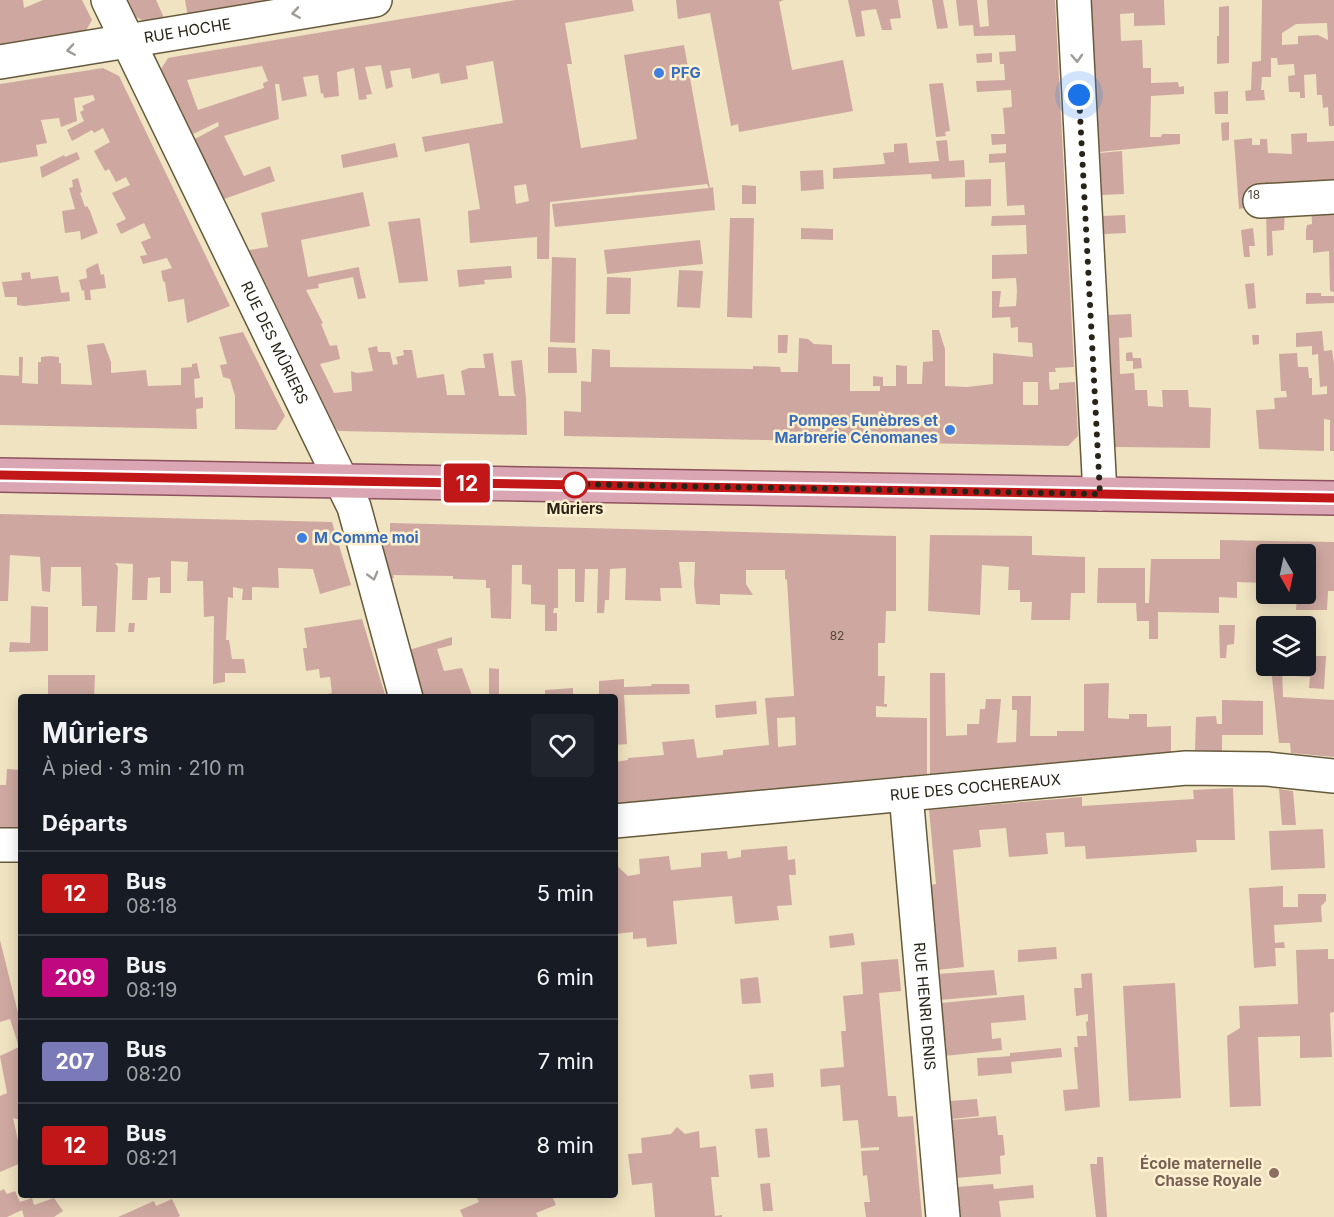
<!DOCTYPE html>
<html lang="fr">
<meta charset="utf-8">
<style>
body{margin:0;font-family:Inter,sans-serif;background:#20242c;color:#f1f3f6;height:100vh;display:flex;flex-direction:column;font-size:22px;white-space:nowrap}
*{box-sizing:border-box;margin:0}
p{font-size:20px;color:#9ea1a6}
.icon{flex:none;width:33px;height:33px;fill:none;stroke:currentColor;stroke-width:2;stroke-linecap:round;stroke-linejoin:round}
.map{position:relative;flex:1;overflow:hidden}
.panel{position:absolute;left:18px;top:694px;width:600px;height:504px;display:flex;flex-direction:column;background:#171b24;border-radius:6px;box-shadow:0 3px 15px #0003}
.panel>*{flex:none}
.badge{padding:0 12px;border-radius:4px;font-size:21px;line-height:39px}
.needle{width:39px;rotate:171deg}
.fabs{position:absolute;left:1256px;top:544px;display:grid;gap:12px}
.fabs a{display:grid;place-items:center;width:60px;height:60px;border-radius:6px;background:#171b24;box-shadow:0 3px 15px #0003;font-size:30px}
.you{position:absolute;width:30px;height:30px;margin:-15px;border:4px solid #fff;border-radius:50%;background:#1a73e8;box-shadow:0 0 0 9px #1a73e833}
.map>.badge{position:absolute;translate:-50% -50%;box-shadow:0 0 0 3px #fff}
h2{padding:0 24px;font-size:22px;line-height:54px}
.round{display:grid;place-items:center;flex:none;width:63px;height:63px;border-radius:6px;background:#20242c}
.head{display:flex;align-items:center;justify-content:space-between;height:102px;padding:0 24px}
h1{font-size:28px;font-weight:700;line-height:45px}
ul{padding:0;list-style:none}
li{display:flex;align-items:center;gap:18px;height:84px;padding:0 24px;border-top:2px solid #363941}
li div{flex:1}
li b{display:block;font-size:22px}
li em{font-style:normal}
li .badge{min-width:66px;font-weight:700;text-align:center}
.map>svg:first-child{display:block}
.building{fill:#cea8a0;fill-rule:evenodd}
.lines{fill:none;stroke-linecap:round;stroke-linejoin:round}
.minor-casing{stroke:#665a3c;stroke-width:36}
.major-casing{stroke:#8d525d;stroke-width:36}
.minor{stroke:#fff;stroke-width:33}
.major{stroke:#dba6b4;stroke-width:33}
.oneway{stroke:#9f9c97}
.line-casing{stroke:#fff;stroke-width:14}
.line{stroke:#c11718;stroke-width:9}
.walk{stroke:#292417;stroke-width:6;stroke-dasharray:0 10.8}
.shop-dot{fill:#3f7fe0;stroke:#fdf0ce;stroke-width:2}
.stop-dot{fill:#fff;stroke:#c11718;stroke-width:3}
.education-dot{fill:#8d6e63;stroke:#fdf0ce;stroke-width:2}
.labels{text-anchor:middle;stroke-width:5;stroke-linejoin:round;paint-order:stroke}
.number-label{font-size:12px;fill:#524539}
.street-label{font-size:15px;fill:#292417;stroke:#fdf0ce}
.shop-label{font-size:15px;font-weight:bold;fill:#366cbe;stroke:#fdf0ce;text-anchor:start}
.stop-label{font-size:15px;font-weight:bold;fill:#292417;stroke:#fdf0ce}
.education-label{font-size:15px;font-weight:bold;fill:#785e54;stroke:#fdf0ce;text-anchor:end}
</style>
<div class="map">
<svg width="1334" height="1217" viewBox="0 0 1334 1217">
<rect width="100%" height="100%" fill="#f0e3c1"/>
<g class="building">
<path d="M0,0H23L24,8L43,0H82L92,20L84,34L0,48Z"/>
<path d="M128,0H156L165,20L148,23L136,17Z"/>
<path d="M185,0H281L188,17Z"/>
<path d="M516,0H632L634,11L565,23L572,64H567L581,148L637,139L624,55L684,45L710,188L713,187L715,210L555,227L552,204L709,188L707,184L550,202L549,259H537V237L470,243L468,211L480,209L469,143L425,152L422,137L503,123L493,61L466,66L468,79L441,84L439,73L412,79L410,68L390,71L393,87L386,89L381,65L365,67L372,94L366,95L367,99L359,100L354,68L337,72L339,96L324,98L323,93L321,94L318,75L303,77L307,96L282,101L279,84H275L279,119L224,136L244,176L270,166L275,181L224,199L195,139L219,126L218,122L193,134L161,69L168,58L179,56ZM262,66L268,81L263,83L264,88L198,110L187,80ZM526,184L529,201L516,204L514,186Z"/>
<path d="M676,0H784L779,2L792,70L843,60L853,111L739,132L738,124L731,126L710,13L678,19Z"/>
<path d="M848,0H898L901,18L890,19L892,30H882L876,9L861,11L865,36L856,37Z"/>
<path d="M932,0H943L948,28L937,29Z"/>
<path d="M956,0H977L980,27L989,26L987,0H1055L1074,367L1055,368L1056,372H1049V382L1050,390L1059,389V383L1075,382L1078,436L1068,446L564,436V411L581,412V381L591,382L592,349L610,350V367L753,369V366L780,367L781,372H798L799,338L808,339L814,344L832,345V364H850V391H880V386H873V376L883,377V386H896V365L907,366V384H922L923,362L933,361L932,330H939L945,349V386L967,387L993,384V353L1033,357L1032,343L1018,342V327L1011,328L1010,317L992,318V291H1001L999,307L1016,306L1017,291L1016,278L992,279V255L1027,254L1026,225L991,226L992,216L1025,215L1024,205L1007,206L1005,162L989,163V154L1006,153V144L992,145L991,134H1005L1003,108L1012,107L1011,90L977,92L976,81L1005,80L1004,64H1000L999,52L1016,51L1015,35L974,36L973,25L959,26ZM1023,382H1038V405H1023Z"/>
<path d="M1091,0H1164L1165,25L1134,26V13L1120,14L1121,41L1142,40L1143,68H1151V83L1178,82L1179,87L1184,86V94L1151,96L1150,137H1161L1162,134H1180V144L1099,152Z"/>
<path d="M1262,0H1334V126H1329L1328,107L1323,108L1322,95H1317L1316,74L1304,75L1305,98H1300V92H1289L1288,76L1295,75L1294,64L1278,65L1277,58H1271V77H1262L1261,90H1264L1265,100L1246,101L1245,91L1251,90L1252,62L1261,61ZM1327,23L1328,40L1318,35L1298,36V44L1282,45V33L1296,24Z"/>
<path d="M1229,6V63L1217,64V36H1219V7Z"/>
<path d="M992,53V62L977,63L976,54Z"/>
<path d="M103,68L119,76L230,306L187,323L184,299L168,302L165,282L163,281L161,271L172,268L167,258L143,264L140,256L147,255L141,242L151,238L144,223L121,234L116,224L126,219L112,193L130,185L126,177L116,182L109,169L105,171L94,151L110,142L103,128L94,133L92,130L72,141L67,130L84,121L80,112L84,110L82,106L95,100L93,95L74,98L77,121L61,127L59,118L41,120L47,143L36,145L38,156L0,163V84Z"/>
<path d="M943,83L950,131L945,132L946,136L936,137L929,84Z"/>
<path d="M1228,91V114H1215L1214,92Z"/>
<path d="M1229,122V140L1222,141L1221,123Z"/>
<path d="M1307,133V142L1334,141V190L1239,209L1234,140L1252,138V145H1260V139H1267L1268,153L1292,154L1291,134Z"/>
<path d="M947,140L949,161L964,160L965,177L932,179L931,174L833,179V168L885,164L883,153L894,152V144L907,143L909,163L939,161L936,141Z"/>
<path d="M395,143L398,157L343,168L341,155Z"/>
<path d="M1122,151L1124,194L1102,195L1100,153Z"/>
<path d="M77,152L80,159L42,178L40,167L64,155L65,157Z"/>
<path d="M823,170L824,189L801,191L800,171Z"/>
<path d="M78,178L82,192L80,193L85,207L87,206L90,211L98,233L81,240L80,231L65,233L62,211L75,209L69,188L73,187L72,180Z"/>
<path d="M991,179V206L965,207V180Z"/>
<path d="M742,185L756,186V204H742Z"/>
<path d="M363,192L370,226L301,240L308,277L359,267L360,274L366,298L358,299L353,277L318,284L319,288L306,290L323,323L321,324L330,346L337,345L340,359L320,364L334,393L352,391L351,371L357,373L373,371L368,348L377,346L378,352H390L393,365L398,364L396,357L404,355L403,350H412L417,378L444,374L447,395H465L461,371L469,368H485L483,354L493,353L499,396H516L514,393L511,361L522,360L526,398L527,435L339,431L336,429L249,250L268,247L261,213Z"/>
<path d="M1334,204V292L1330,291L1329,251L1313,253V240H1306V229L1307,225L1312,224L1311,205Z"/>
<path d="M1266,208H1285L1284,230L1272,231L1273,255L1267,256Z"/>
<path d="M1125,215L1126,233L1104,234L1103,216Z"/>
<path d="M420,218L428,281L399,283L388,222Z"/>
<path d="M730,218H754L752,318L727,317Z"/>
<path d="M801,228L833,229V240L801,239Z"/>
<path d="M1253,228L1255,246H1249L1250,257H1244L1241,230Z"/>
<path d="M700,240L703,264L607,274L604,250Z"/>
<path d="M552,257L576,258L575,343L550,342Z"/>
<path d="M98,263L101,275L104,274L106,288L90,290L91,300H85L84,290L82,291L79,280L87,278L86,269Z"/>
<path d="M511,266L512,278L484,280L485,284L459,287L457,270Z"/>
<path d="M679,270L703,271L700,308L677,307Z"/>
<path d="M30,272L31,279L58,276L61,293L69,292L70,301L24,306L17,305V297H5L2,282L22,280L21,273Z"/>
<path d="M607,277L631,278L630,314H606Z"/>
<path d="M1254,283L1256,308L1248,309L1245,284Z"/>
<path d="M1306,293H1321V296H1334V303L1306,304Z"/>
<path d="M1131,314L1132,337L1119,338L1120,374L1134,373L1135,390H1147L1148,406L1163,407L1162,390H1188L1189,407L1211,408L1210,448L1115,447L1108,315Z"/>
<path d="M1322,331L1324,351L1332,350L1334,364V451H1330V420L1324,419V451L1259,449L1256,410L1275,409L1274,398L1287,397L1286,391H1281L1279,354L1297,353L1298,367H1308L1309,378H1312V395L1327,394V386L1320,387L1318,354L1312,355V346L1296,347V333Z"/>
<path d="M243,332L285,416L276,430L235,429V396L230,379L223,377L220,365L227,364L219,337Z"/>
<path d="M778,335H788L787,353H778Z"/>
<path d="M1252,335H1259V344L1253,345Z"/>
<path d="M104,343L111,362V373L146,370L148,386L181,385V368L192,367V364L197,363L200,378L194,379L195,398L203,397V408L196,409L197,429L0,425V375L19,376V357H23L22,383L38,384V362H41V357L50,356L59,357V363H61V384L92,385L87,345Z"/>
<path d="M548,347L576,348L577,373H548Z"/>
<path d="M1132,352L1133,358H1141L1142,368L1133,369V361H1126V353Z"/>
<path d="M0,514L332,522L351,585L320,594L313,569L278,568L279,588L252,587V600H242L243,589L233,587V598L228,597L226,640H229L232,659H244L246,673H225V682L213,684L214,616L204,617L203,581H187L188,562L171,561V593H160V577L148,578L147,600H132L133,564L115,563L118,567L115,632H96L97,606H82L81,567H51L50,592L42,591L40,557L10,555L8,601H0Z"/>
<path d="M390,523L896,536V611H886L885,643H878V676H885L884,704H887V707L876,706V717L927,718V774L615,804V762L628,760V758L664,755L662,742L694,739L697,758L723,755V750L769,745L765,698L794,696L787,580L785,579V570H746V584L753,595L720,594V605L696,604L694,585L695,562H679L682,588H660L661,601L625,600L626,568L610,569L609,600H605L604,613H597L598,569H585L584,602H575V569H558V608H554L553,613H557V631H545V605L531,604V585L522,584V565H512L511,619L491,618L490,588H486V580L453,579V576L393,575L394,578L388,580L378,539H390ZM795,717L796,745L778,747L777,718Z"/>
<path d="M930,535L1032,536V555L1085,557V593H1071L1070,620H1031L1032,602H1020V590H1008L1009,567L982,565L980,615L928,611Z"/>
<path d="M1220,540L1334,542V591H1328L1327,610H1296L1297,594H1305V555H1266V583L1237,582V598L1219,597V613L1158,612V639H1149V621H1137L1136,603H1097L1098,568H1145V603H1149L1151,559H1220Z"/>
<path d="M31,606L48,607V651L9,652L10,642L30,643Z"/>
<path d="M362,619L386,698H311L332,693L330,677L320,678L319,669L306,671L303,648H307L304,628Z"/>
<path d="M129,623H135L134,632H128Z"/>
<path d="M1219,625H1235L1234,644L1227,645L1226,658H1220Z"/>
<path d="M452,637V645L437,649L444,671L462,668L473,698H424L409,650Z"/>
<path d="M1305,656H1326L1324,689L1309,688L1310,677L1295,676L1294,666H1305Z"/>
<path d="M489,668L499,669V698H489Z"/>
<path d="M1271,668H1282L1283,697L1334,700V757L1291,753L1290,743H1279Z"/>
<path d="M930,673H945L946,736L967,735V724H979L980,709H985L986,699H1001L997,743L1016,742L1017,710H1012V696H1031L1030,736H1057V731H1084V684L1109,683L1108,718L1129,719V714H1147V727L1171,726V754H1146L930,774Z"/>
<path d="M48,675H95L94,698H48Z"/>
<path d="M624,679V687L651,686L652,684H689L690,694L624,695L627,744L615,745V698H599V681Z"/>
<path d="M573,688V698H501V696L545,694V690Z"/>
<path d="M1222,700L1263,701V735H1222V751L1195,752L1196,717L1216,716L1217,724H1222Z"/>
<path d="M756,701L757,714L716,718L715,705Z"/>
<path d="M7,769L21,770V829L0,830V785H6Z"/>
<path d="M1233,788L1235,840H1196L1197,852L1086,859L1085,846L1065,847L1064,832L1046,833L1048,854L1009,857L1006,828L979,830L981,847L953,850L964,967L937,970L929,885L936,884L929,810L1082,797V806L1194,799L1193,790Z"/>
<path d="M1279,789L1293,791L1296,825H1282Z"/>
<path d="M1323,829L1325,868L1271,870L1269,831Z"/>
<path d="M787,846L788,860L795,859L796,875H789L792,905L777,906L779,920L735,924L732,896L673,901L677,944L647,947L646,938L633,939V932L615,934V864L628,876L640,874L639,859L669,856L671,870L701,867V853L727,851L728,859L741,857V850Z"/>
<path d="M1283,886V907H1298V894H1326V901L1321,906L1322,922L1274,925L1275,943L1284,942L1285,948H1275L1276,966L1254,968L1249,888Z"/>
<path d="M853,933L855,945L830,948L829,936Z"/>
<path d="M0,940L19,1017H21V1120L13,1118L21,1154V1163L0,1172V1096L7,1093L0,1056L19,1047L10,1019L0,1022Z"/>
<path d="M1056,947L1057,959L1018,962V950Z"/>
<path d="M1328,949V959H1334V1012L1330,1013L1332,1057L1300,1058V1036L1258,1037L1261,1106L1230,1107L1227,1036L1240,1028L1239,1006L1298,1004L1296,950Z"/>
<path d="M898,959L901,991L879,993L888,1096H896L898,1117L913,1116L922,1217H866L864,1202H870L867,1175L863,1176L861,1151L879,1150V1147L861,1148L858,1120L843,1121L840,1085L821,1087L820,1069L844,1067L841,1031H846L843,996L863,994L861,962Z"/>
<path d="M994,970L997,995L939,1000L937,974Z"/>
<path d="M1092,973L1100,1107L1065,1111L1063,1090L1078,1089L1074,1047H1078L1077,1036H1087L1086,1022L1088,1021V1014L1076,1016L1074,988H1082L1081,974Z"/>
<path d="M758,977L761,1003L742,1004L740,979Z"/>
<path d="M1175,983L1181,1098L1129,1101L1123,986Z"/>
<path d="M1024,995L1026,1020L991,1023L992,1039L1001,1038L1002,1050L944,1056L941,1003Z"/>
<path d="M1061,1048L1062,1057L1011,1062L1012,1073L978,1076L977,1058L999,1057L1010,1056V1053Z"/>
<path d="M773,1073L774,1087L751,1089L749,1075Z"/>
<path d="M977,1099L979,1116L952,1119L950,1101Z"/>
<path d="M996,1116L998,1135H1003L1005,1155L1000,1156L1001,1174L956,1178L951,1120Z"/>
<path d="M677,1127L685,1134L699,1131L700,1148L716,1146L719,1177H711L715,1216L722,1215V1217H655L652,1183L632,1185L628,1154L642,1153L641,1138L671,1134Z"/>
<path d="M767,1128L770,1157L758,1158L755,1129Z"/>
<path d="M1097,1157H1103L1107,1217H1096L1090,1164H1097Z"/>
<path d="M770,1183L773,1211H763L760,1184Z"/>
<path d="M993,1184L994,1189L1033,1185L1034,1198L999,1201L1001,1217H960L957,1187Z"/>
<path d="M4,1189L7,1194L15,1191L20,1202L32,1198L34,1205L54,1198L63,1211L54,1217H24L22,1210L7,1217H0V1191Z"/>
<path d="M476,1196H552L556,1205L536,1213L538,1217H463L460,1210L479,1202Z"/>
<path d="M172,1199L180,1216L178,1217H118L154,1201L156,1206Z"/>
</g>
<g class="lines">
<defs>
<g id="minor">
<path id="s1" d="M108,0L354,507L406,698"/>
<path d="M1074,0L1100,494"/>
<path id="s2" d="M0,62L375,0"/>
<path d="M1260,201L1334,197"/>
<path id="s3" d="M906,794L943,1217"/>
<path id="s4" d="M615,821L1186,768L1267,769L1334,776"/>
<path d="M0,845H21"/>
</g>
<path id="major" d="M0,475L1334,498"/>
</defs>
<use href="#minor" class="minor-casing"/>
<use href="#major" class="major-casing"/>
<use href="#minor" class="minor"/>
<use href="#major" class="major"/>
</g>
<defs><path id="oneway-chevron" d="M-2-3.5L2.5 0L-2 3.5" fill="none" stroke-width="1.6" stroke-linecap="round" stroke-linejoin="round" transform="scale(1.5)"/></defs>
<g class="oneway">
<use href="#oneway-chevron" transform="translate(296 13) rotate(171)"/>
<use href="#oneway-chevron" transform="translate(71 50) rotate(171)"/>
<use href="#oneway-chevron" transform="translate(1077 58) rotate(87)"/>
<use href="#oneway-chevron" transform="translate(373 576) rotate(75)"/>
</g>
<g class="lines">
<defs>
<path id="line" d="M0,475L1334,498"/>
</defs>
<use href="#line" class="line-casing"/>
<use href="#line" class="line"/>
<path class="walk" d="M575,485L565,484L1100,494L1079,95"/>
</g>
<g class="shop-dot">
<circle cx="659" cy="73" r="6"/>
<circle cx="950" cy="430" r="6"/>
<circle cx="302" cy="538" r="6"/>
</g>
<circle class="stop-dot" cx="575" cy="485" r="12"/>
<circle class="education-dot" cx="1274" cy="1173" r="6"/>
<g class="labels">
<g class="number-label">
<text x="1254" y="199">18</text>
<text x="837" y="640">82</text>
</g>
<g class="street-label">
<text dy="5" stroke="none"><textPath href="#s2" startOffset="190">RUE HOCHE</textPath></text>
<text dy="5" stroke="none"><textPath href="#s1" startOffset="381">RUE DES MÛRIERS</textPath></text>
<text dy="5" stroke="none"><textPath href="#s4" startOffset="362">RUE DES COCHEREAUX</textPath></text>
<text dy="5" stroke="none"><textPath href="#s3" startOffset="213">RUE HENRI DENIS</textPath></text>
</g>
<g class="shop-label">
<text x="671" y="78">PFG</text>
<text x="938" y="426" text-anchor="end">Pompes Funèbres et<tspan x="938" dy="17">Marbrerie Cénomanes</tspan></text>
<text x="314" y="543">M Comme moi</text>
</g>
<g class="stop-label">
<text x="575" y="514">Mûriers</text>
</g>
<g class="education-label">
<text x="1262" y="1169">École maternelle<tspan x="1262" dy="17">Chasse Royale</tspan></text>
</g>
</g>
</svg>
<div class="fabs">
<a><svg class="needle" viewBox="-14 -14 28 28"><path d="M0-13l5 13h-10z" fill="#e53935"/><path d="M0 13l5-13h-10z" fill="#9ea1a6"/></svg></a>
<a><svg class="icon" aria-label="layers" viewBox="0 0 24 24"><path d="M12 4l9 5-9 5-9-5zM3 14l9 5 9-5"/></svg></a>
</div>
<div class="you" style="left:1079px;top:95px"></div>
<b class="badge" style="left:467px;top:483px;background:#c11718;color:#fff">12</b>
<section class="panel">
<div class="head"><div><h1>Mûriers</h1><p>À pied · 3 min · 210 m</p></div><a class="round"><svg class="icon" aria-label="heart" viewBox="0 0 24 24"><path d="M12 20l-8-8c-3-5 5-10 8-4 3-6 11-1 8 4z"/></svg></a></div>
<h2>Départs</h2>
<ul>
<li><span class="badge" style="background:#c11718;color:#fff">12</span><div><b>Bus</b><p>08:18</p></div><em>5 min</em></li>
<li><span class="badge" style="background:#c0087f;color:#fff">209</span><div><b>Bus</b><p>08:19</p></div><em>6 min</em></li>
<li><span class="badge" style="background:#7a7ab9;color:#fff">207</span><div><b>Bus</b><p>08:20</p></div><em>7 min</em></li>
<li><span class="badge" style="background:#c11718;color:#fff">12</span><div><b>Bus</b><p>08:21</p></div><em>8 min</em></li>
</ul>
</section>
</div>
